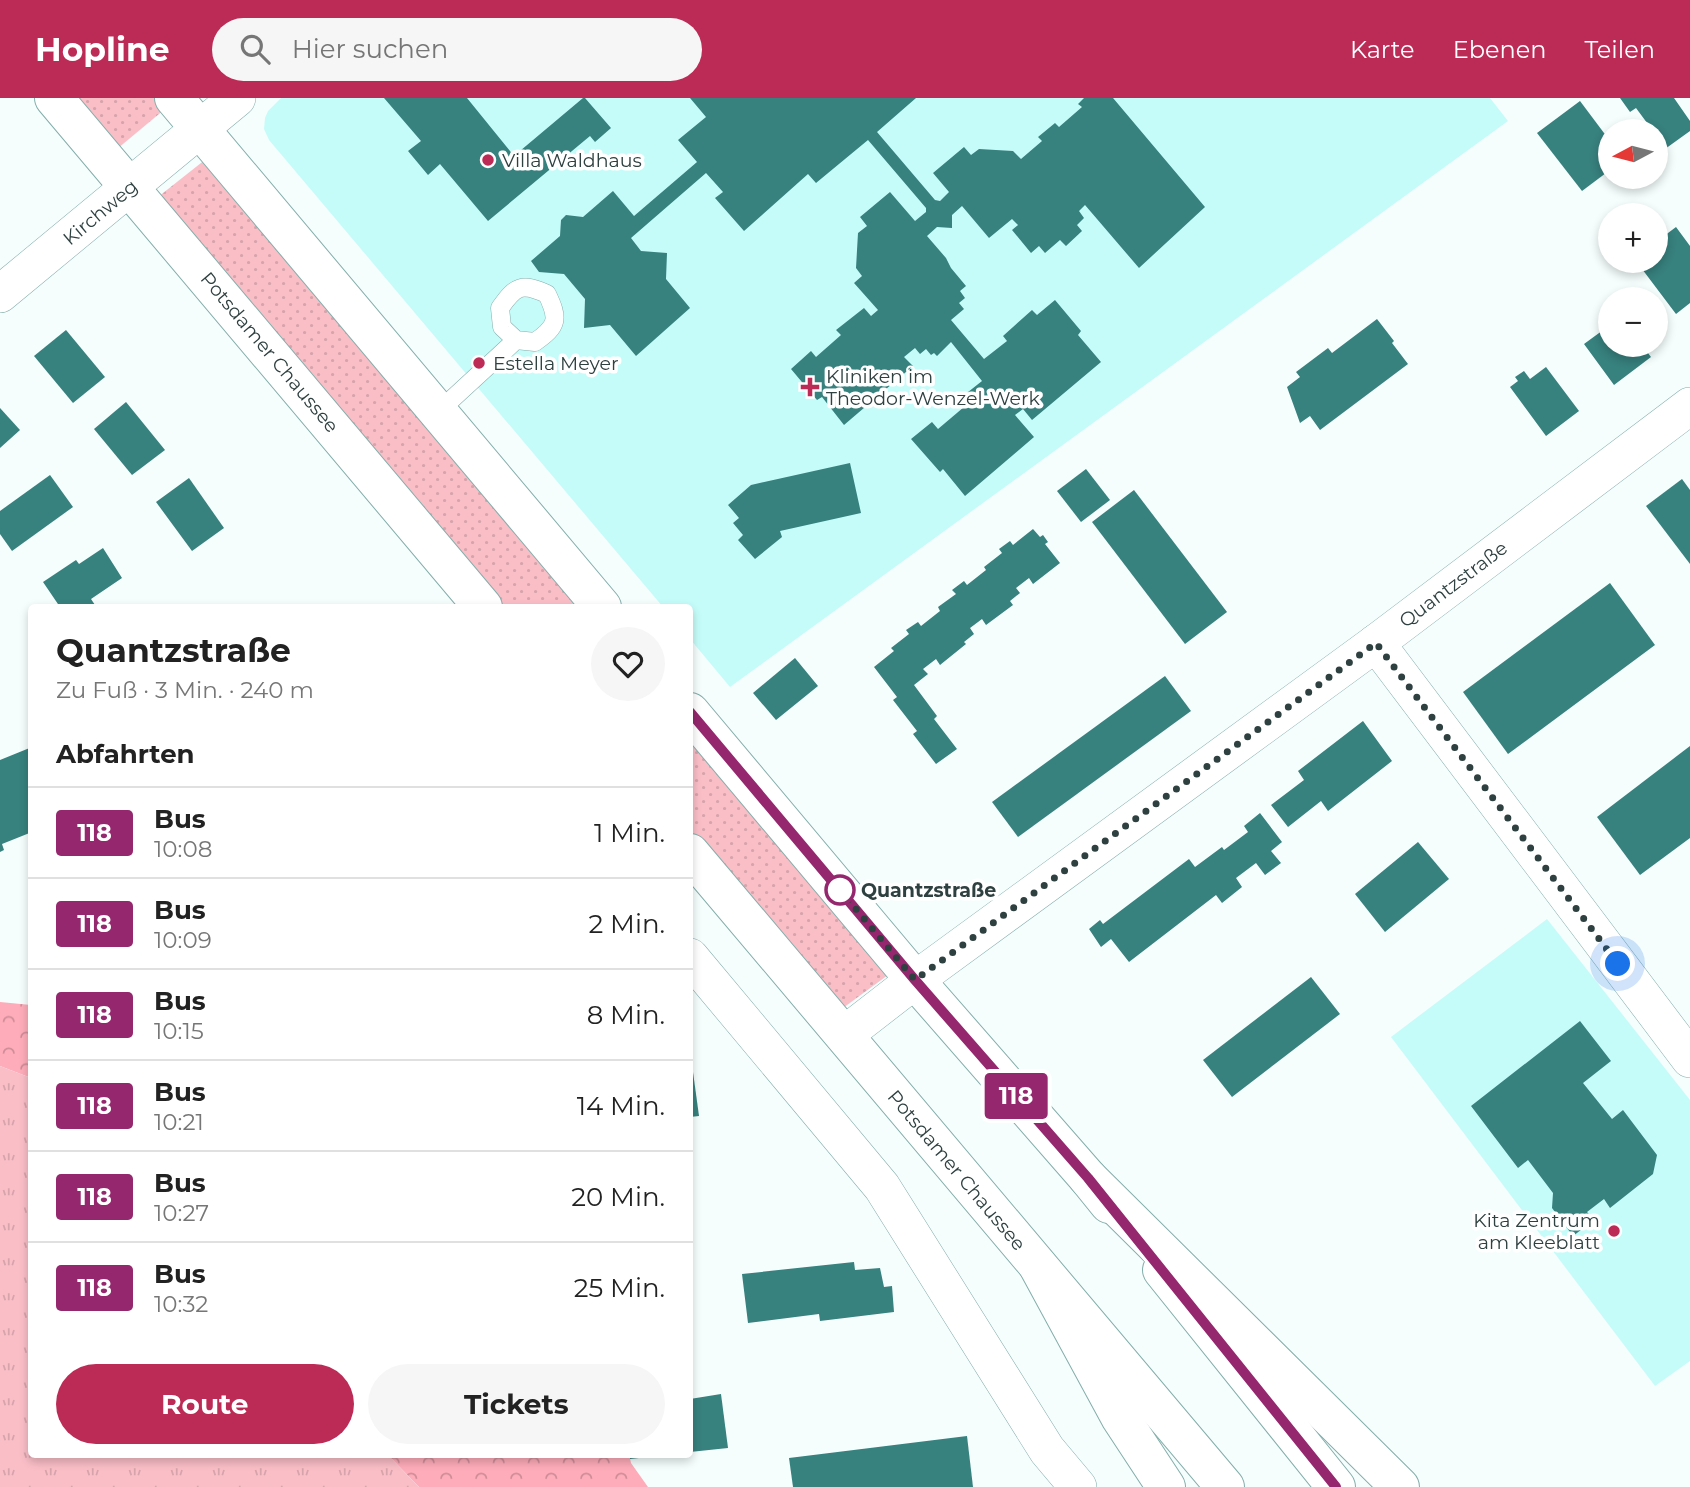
<!DOCTYPE html>
<html lang="de">
<meta charset="utf-8">
<style>
body{margin:0;font-family:Montserrat,sans-serif;background:#f6f6f6;color:#222;height:100vh;display:flex;flex-direction:column;font-size:26px;white-space:nowrap}
*{box-sizing:border-box;margin:0}
p{font-size:23px;color:#767676}
.icon{flex:none;width:38px;height:38px;fill:none;stroke:currentColor;stroke-width:2;stroke-linecap:round;stroke-linejoin:round}
.map{position:relative;flex:1;overflow:hidden}
.drawer{position:absolute;left:28px;top:506px;width:665px;height:854px;display:flex;flex-direction:column;background:#fff;border-radius:7px;box-shadow:0 4px 10px #0003}
.drawer>*{flex:none}
.badge{padding:0 14px;border-radius:5px;font-size:24px;line-height:46px}
.needle{width:46px;rotate:263deg}
.buttons{position:absolute;left:1598px;top:21px;display:grid;gap:14px}
.buttons a{display:grid;place-items:center;width:70px;height:70px;border-radius:50%;background:#fff;box-shadow:0 4px 10px #0003;font-size:35px}
.you{position:absolute;width:35px;height:35px;margin:-18px;border:5px solid #fff;border-radius:50%;background:#1a73e8;box-shadow:0 0 0 10px #1a73e833}
.map>.badge{position:absolute;translate:-50% -50%;box-shadow:0 0 0 4px #fff}
h2{padding:0 28px;font-size:26px;line-height:63px}
.round{display:grid;place-items:center;flex:none;width:74px;height:74px;border-radius:37px;background:#f6f6f6}
.head{display:flex;align-items:center;justify-content:space-between;height:119px;padding:0 28px}
h1{font-size:33px;font-weight:700;line-height:52px}
.action{display:flex;gap:14px;margin-top:auto;padding:14px 28px}
.action a{flex:1;height:80px;border-radius:42px;background:#bb2b56;color:#fff;font-size:28px;font-weight:700;line-height:80px;text-align:center}
.action a+a{background:#f6f6f6;color:#222}
ul{padding:0;list-style:none}
li{display:flex;align-items:center;gap:21px;height:91px;padding:0 28px;border-top:2px solid #e0e0e0}
li div{flex:1}
li b{display:block;font-size:26px}
li em{font-style:normal}
li .badge{min-width:77px;font-weight:700;text-align:center}
header{display:flex;align-items:center;gap:42px;box-sizing:border-box;height:98px;padding:0 35px;background:#bb2b56;color:#fff}
header strong{font-size:33px}
nav{display:flex;gap:38px;margin-inline-start:auto;font-size:24px}
.search{width:490px;height:63px;background:#f6f6f6;display:flex;align-items:center;gap:18px;box-sizing:border-box;padding:0 24px;border-radius:38px;color:#767676;font-size:26px}
.map>svg:first-child{display:block}
.built{fill:#c5fcf9}
.grass{fill:url(#grass-dots)}
.forest{fill:url(#forest-crowns)}
.park{fill:url(#park-tufts)}
.building{fill:#37817e}
.lines{fill:none;stroke-linecap:round;stroke-linejoin:round}
.service-casing{stroke:#83aeab;stroke-width:19}
.minor-casing{stroke:#83aeab;stroke-width:38}
.primary-casing{stroke:#83aeab;stroke-width:40}
.motorway-casing{stroke:#83aeab;stroke-width:40}
.service{stroke:#fff;stroke-width:18}
.minor{stroke:#fff;stroke-width:37}
.primary{stroke:#fff;stroke-width:38}
.motorway{stroke:#fff;stroke-width:38}
.line-casing{stroke:#fff;stroke-width:16}
.line{stroke:#95276e;stroke-width:10}
.walk{stroke:#2e403f;stroke-width:7;stroke-dasharray:0 12.6}
.poi-dot{fill:#bb2b56;stroke:#fff;stroke-width:2.5}
.stop-dot{fill:#fff;stroke:#95276e;stroke-width:3.5}
.labels{text-anchor:middle;stroke-width:7;stroke-linejoin:round;paint-order:stroke}
.poi-label{font-size:19px;fill:#2e403f;stroke:#fff;text-anchor:start}
.street-label{font-size:19px;fill:#2e403f;stroke:#fff}
.stop-label{font-size:19px;font-weight:bold;fill:#2e403f;stroke:#fff;text-anchor:start}
</style>
<header>
<strong>Hopline</strong>
<div class="search"><svg class="icon" aria-label="search" viewBox="0 0 24 24"><circle cx="10" cy="10" r="6"/><path d="M15 15l6 6"/></svg>Hier suchen</div>
<nav><a>Karte</a><a>Ebenen</a><a>Teilen</a></nav>
</header>
<div class="map">
<svg width="1690" height="1389" viewBox="0 0 1690 1389">
<defs>
<pattern id="grass-dots" width="8" height="8" patternUnits="userSpaceOnUse" patternTransform="scale(1.75)"><rect width="8" height="8" fill="#fabec7"/><path d="M2 2h.1M6 6h.1" fill="none" stroke="#d7a4ac" stroke-width="1.8" stroke-linecap="round"/></pattern>
<pattern id="forest-crowns" width="20" height="18" patternUnits="userSpaceOnUse" patternTransform="scale(1.75)"><rect width="20" height="18" fill="#feacb9"/><path d="M2 6a3 3 0 1 1 6 0M12 15a3 3 0 1 1 6 0" fill="none" stroke="#ce8d98"/></pattern>
<pattern id="park-tufts" width="24" height="20" patternUnits="userSpaceOnUse" patternTransform="scale(1.75)"><rect width="24" height="20" fill="#fabec7"/><path d="M3 7l-1-3M5 7V3M7 7l1-3M15 17l-1-3M17 17v-4M19 17l1-3" fill="none" stroke="#d7a4ac"/></pattern>
</defs>
<rect width="100%" height="100%" fill="#f5fefd"/>
<g class="built">
<path d="M281,0H1490L1508,23L730,589L690,541V509H663L269,42L264,31L265,20L268,13Z"/>
<path d="M1547,821L1690,1002V1263L1655,1288L1391,939Z"/>
</g>
<g class="grass">
<path d="M74,0H156L165,11L117,51Z"/>
<path d="M206,61L583,509H502L160,103L158,99Z"/>
<path d="M690,636L888,877L843,910L838,909L690,732Z"/>
</g>
<g class="forest">
<path d="M0,904L31,907V980L0,968Z"/>
<path d="M387,1356H629L631,1365L648,1389H419Z"/>
</g>
<path class="park" d="M0,968L31,980L32,1356H387L419,1389H0Z"/>
<g class="building">
<path d="M384,0H467L514,58L583,0H585L611,30L595,44L590,38L488,123L440,66L428,77L408,53L421,43Z"/>
<path d="M690,0H916L877,34L935,102L940,103L949,94L933,75L964,49L971,57L979,51L1013,53L1021,61L1042,43L1038,39L1055,25L1059,29L1082,9L1078,6L1084,0H1113L1205,109L1139,170L1085,107L1079,113L1084,120L1077,127L1082,133L1066,148L1060,142L1045,155L1039,148L1031,155L1012,132L1018,127L1012,121L989,140L962,108L952,117V130L937,129L927,138L946,160L951,170L966,188L960,193L965,200L959,205L964,211L951,222L984,261L1007,243L1003,238L1032,212L1037,217L1055,202L1081,233L1078,237L1101,264L1032,322L1023,311L1015,317L1034,339L965,398L943,371L940,374L911,341L932,324L938,331L964,309L958,302L982,283L951,244L937,258L934,255L931,257L926,251L920,256L915,250L904,259L913,268L844,327L822,299L817,302L791,271L811,253L816,259L841,237L836,232L864,210L871,218L878,212L854,185L862,178L856,170L858,135L867,128L860,119L890,94L915,123L926,114V110L868,42L816,85L808,76L744,133L715,100L723,94L706,75L631,140L641,153L667,155L666,181L690,210L636,258L610,227L584,230L585,201L564,176L539,174L531,163L560,138L561,122L566,117L583,119L613,93L634,118L697,64L678,42L706,19Z"/>
<path d="M1620,0H1674L1690,23V33L1665,51L1656,37V33H1653L1636,10L1630,14Z"/>
<path d="M1580,3L1610,43V72L1582,93L1537,35Z"/>
<path d="M1676,129L1690,148V205L1676,216L1636,163H1656V144Z"/>
<path d="M1377,221L1394,243L1392,245L1408,266L1320,332L1310,318L1300,325L1287,289L1300,279L1296,274L1328,250L1332,255Z"/>
<path d="M1610,227V247H1642L1651,259L1614,287L1584,246Z"/>
<path d="M66,232L105,279L73,305L34,258Z"/>
<path d="M1546,269L1579,313L1546,338L1510,289L1518,283L1515,279L1524,273L1530,281Z"/>
<path d="M126,304L165,352L132,377L94,331Z"/>
<path d="M0,310L20,332L0,350Z"/>
<path d="M850,365L861,415L780,433L782,439L755,461L738,442L743,437L733,425L739,420L728,407L751,387Z"/>
<path d="M1086,371L1110,402L1081,424L1057,393Z"/>
<path d="M50,377L73,409L12,453L0,436V413Z"/>
<path d="M189,380L224,430L192,453L156,404Z"/>
<path d="M1682,381L1690,392V466L1646,408Z"/>
<path d="M1134,392L1227,514L1185,546L1092,424Z"/>
<path d="M1033,431L1040,439L1043,437L1048,444L1045,446L1060,465L1033,486L1029,480L1016,490L1020,495L1010,503L1013,507L986,527L982,521L970,530L974,536L964,544L966,546L940,567L936,561L923,571L928,576L914,587L937,618L934,621L957,651L936,666L913,636L917,633L893,602L897,599L874,569L894,553L891,550L909,536L906,532L918,524L921,528L940,513L938,509L956,496L952,492L964,483L967,487L986,472L984,469L1002,455L999,451L1010,443L1013,447Z"/>
<path d="M103,450L122,480L91,501L95,507L91,509H60L43,484L76,462L79,466Z"/>
<path d="M1610,485L1655,547L1508,656L1463,594Z"/>
<path d="M795,560L818,588L776,622L753,595Z"/>
<path d="M1165,578L1191,613L1018,739L992,704Z"/>
<path d="M1363,623L1392,663L1328,713L1321,703L1288,729L1271,707L1304,682L1298,673Z"/>
<path d="M1690,648V740L1640,777L1597,719Z"/>
<path d="M32,649V734L2,746L4,752L0,754V662Z"/>
<path d="M1260,715L1282,744L1271,753L1281,765L1265,777L1256,765L1236,780L1242,789L1222,805L1216,797L1129,864L1111,841L1101,849L1089,831L1100,822L1103,826L1189,761L1195,769L1222,749L1224,752L1248,734L1244,728Z"/>
<path d="M1418,744L1449,781L1385,834L1355,796Z"/>
<path d="M1311,879L1340,916L1232,999L1203,962Z"/>
<path d="M1580,923L1611,963L1583,985L1612,1021L1623,1012L1657,1057L1653,1076L1610,1110L1604,1101L1587,1114L1594,1122L1573,1138L1552,1110L1553,1095L1528,1062L1518,1070L1471,1008Z"/>
<path d="M690,974H693L699,1018L690,1019Z"/>
<path d="M854,1164L855,1172L880,1170L884,1189L892,1188L894,1214L820,1223L819,1216L748,1225L742,1176Z"/>
<path d="M721,1296L728,1350L690,1354V1301Z"/>
<path d="M967,1338L973,1389H793L789,1360Z"/>
<path d="M630,1356H657V1358L630,1361Z"/>
</g>
<g class="lines">
<defs>
<path id="service" d="M438,314L516,242L535,244C558,228 559,221 547,196C522,185 516,187 500,210L502,229L516,242"/>
<g id="minor">
<path d="M0,196L237,0"/>
<path d="M1376,545L1690,961"/>
<path d="M690,859L882,1089L1047,1352L1078,1389"/>
<path d="M844,937L915,882L1376,545L1690,308"/>
</g>
<g id="primary">
<path d="M54,0L483,509"/>
<path d="M174,0L602,509"/>
<path d="M690,614L915,882L1088,1080L1109,1106"/>
<path d="M690,755L1225,1389"/>
<path d="M1162,1172L1336,1389"/>
</g>
<g id="motorway">
<path d="M1088,1080L1400,1389"/>
<path d="M1038,1168L1120,1319L1166,1389"/>
</g>
</defs>
<use href="#service" class="service-casing"/>
<use href="#minor" class="minor-casing"/>
<use href="#primary" class="primary-casing"/>
<use href="#motorway" class="motorway-casing"/>
<use href="#service" class="service"/>
<use href="#minor" class="minor"/>
<use href="#primary" class="primary"/>
<use href="#motorway" class="motorway"/>
</g>
<g class="lines">
<defs>
<path id="line" d="M690,614L915,882L1088,1080L1336,1389"/>
</defs>
<use href="#line" class="line-casing"/>
<use href="#line" class="line"/>
<path class="walk" d="M840,792L915,882L1376,545L1618,866"/>
</g>
<g class="poi-dot">
<circle cx="488" cy="62" r="7"/>
<circle cx="479" cy="265" r="7"/>
<path d="M806.5 278.5h7v7h7v7h-7v7h-7v-7h-7v-7h7z"/>
<circle cx="1614" cy="1133" r="7"/>
</g>
<circle class="stop-dot" cx="840" cy="792" r="14"/>
<g class="labels">
<g class="poi-label">
<text x="502" y="69">Villa Waldhaus</text>
<text x="493" y="272">Estella Meyer</text>
<text x="826" y="285">Kliniken im<tspan x="826" dy="22">Theodor-Wenzel-Werk</tspan></text>
<text x="1600" y="1129" text-anchor="end">Kita Zentrum<tspan x="1600" dy="22">am Kleeblatt</tspan></text>
</g>
<g class="street-label">
<text transform="translate(100 114) rotate(-40)" y="7">Kirchweg</text>
<text transform="translate(270 254) rotate(50)" y="7">Potsdamer Chaussee</text>
<text transform="translate(1453 486) rotate(-37)" y="7">Quantzstraße</text>
<text transform="translate(957 1072) rotate(50)" y="7">Potsdamer Chaussee</text>
</g>
<g class="stop-label">
<text x="861" y="799">Quantzstraße</text>
</g>
</g>
</svg>
<div class="buttons">
<a><svg class="needle" viewBox="-14 -14 28 28"><path d="M0-13l5 13h-10z" fill="#e53935"/><path d="M0 13l5-13h-10z" fill="#767676"/></svg></a>
<a>+</a>
<a>−</a>
</div>
<div class="you" style="left:1618px;top:866px"></div>
<b class="badge" style="left:1016px;top:998px;background:#95276e;color:#fff">118</b>
<section class="drawer">
<div class="head"><div><h1>Quantzstraße</h1><p>Zu Fuß · 3 Min. · 240 m</p></div><a class="round"><svg class="icon" aria-label="heart" viewBox="0 0 24 24"><path d="M12 20l-8-8c-3-5 5-10 8-4 3-6 11-1 8 4z"/></svg></a></div>
<h2>Abfahrten</h2>
<ul>
<li><span class="badge" style="background:#95276e;color:#fff">118</span><div><b>Bus</b><p>10:08</p></div><em>1 Min.</em></li>
<li><span class="badge" style="background:#95276e;color:#fff">118</span><div><b>Bus</b><p>10:09</p></div><em>2 Min.</em></li>
<li><span class="badge" style="background:#95276e;color:#fff">118</span><div><b>Bus</b><p>10:15</p></div><em>8 Min.</em></li>
<li><span class="badge" style="background:#95276e;color:#fff">118</span><div><b>Bus</b><p>10:21</p></div><em>14 Min.</em></li>
<li><span class="badge" style="background:#95276e;color:#fff">118</span><div><b>Bus</b><p>10:27</p></div><em>20 Min.</em></li>
<li><span class="badge" style="background:#95276e;color:#fff">118</span><div><b>Bus</b><p>10:32</p></div><em>25 Min.</em></li>
</ul>
<div class="action"><a>Route</a><a>Tickets</a></div>
</section>
</div>
